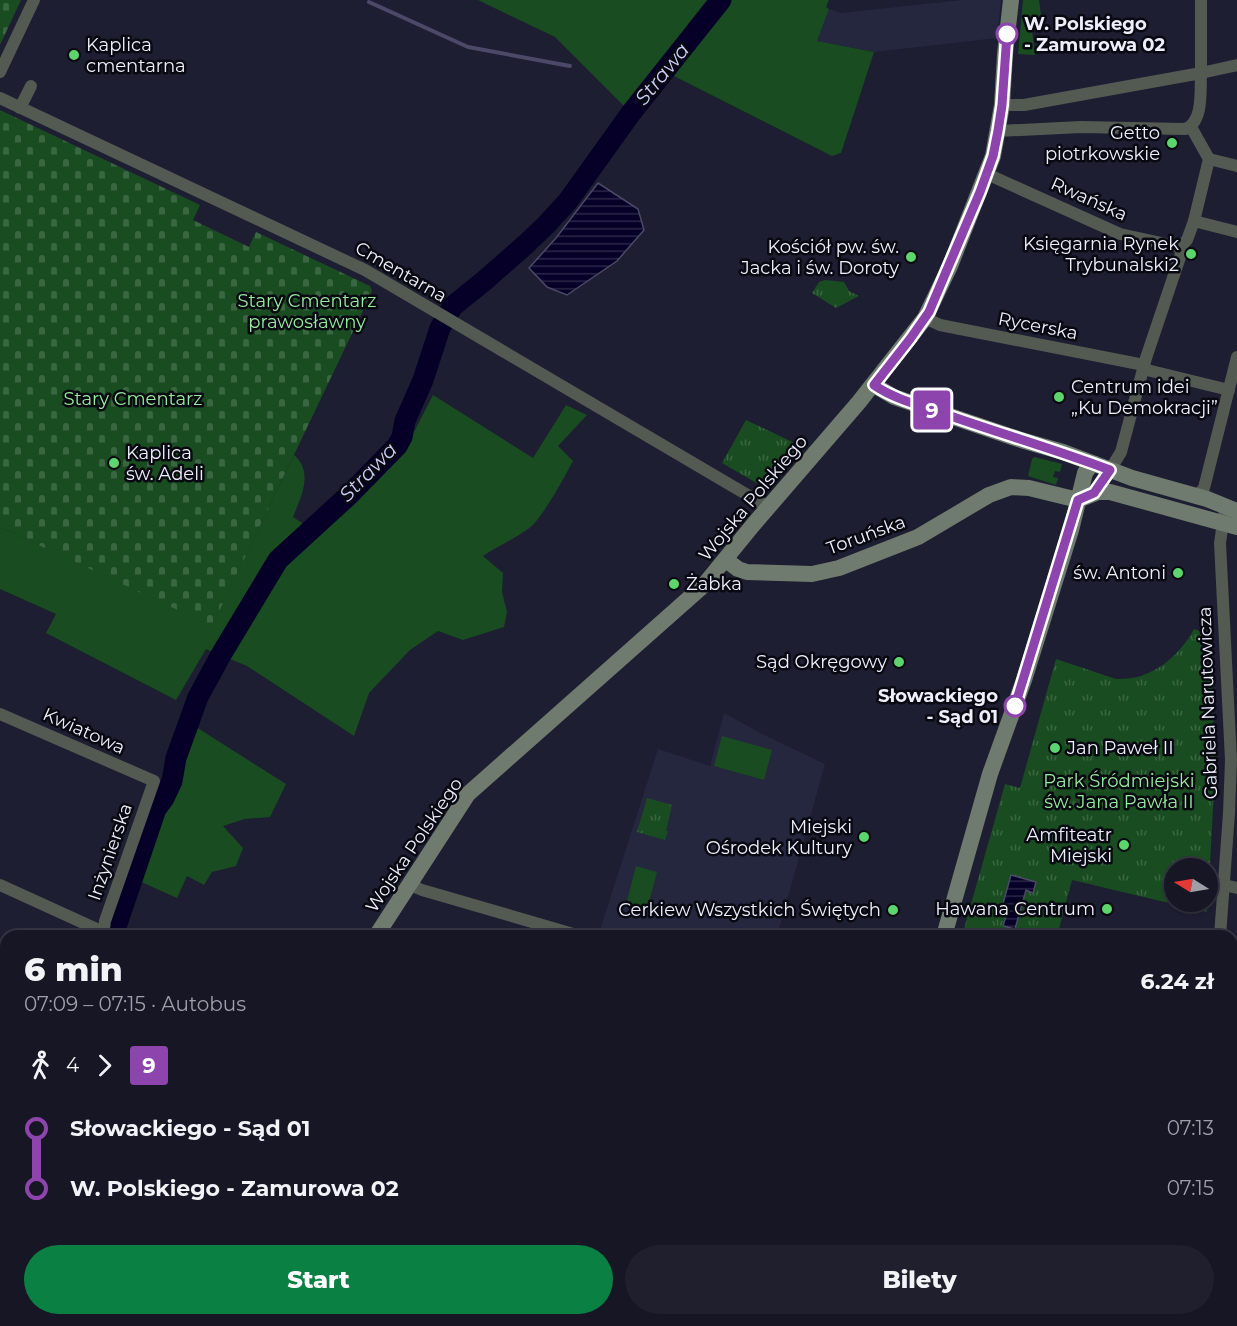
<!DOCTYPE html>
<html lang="pl">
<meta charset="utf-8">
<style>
body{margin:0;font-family:Montserrat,sans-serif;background:#1f1f2d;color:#f1f3f6;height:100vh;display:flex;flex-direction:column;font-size:22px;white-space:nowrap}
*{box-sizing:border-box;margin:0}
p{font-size:20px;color:#9e9fa7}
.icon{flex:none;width:33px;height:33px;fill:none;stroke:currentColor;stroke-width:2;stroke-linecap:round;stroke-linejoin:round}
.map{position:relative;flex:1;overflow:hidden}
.drawer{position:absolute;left:0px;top:930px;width:1238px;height:396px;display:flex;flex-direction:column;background:#161625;border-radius:18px 18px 0 0;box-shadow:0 2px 4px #0004,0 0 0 2px #353542}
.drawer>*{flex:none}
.badge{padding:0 12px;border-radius:4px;font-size:21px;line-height:39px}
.needle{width:39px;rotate:281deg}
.tools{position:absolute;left:1164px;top:858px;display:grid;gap:12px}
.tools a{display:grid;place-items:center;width:54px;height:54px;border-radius:50%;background:#161625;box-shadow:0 2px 4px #0004,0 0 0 2px #353542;font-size:30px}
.map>.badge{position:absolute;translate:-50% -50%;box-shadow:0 0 0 3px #fff}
.legs{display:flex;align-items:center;gap:9px;height:66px;padding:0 24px;font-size:20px}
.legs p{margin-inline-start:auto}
.summary{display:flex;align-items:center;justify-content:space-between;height:102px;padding:0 24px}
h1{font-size:33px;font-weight:800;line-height:45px}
.button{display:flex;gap:12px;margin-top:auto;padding:12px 24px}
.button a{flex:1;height:69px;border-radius:36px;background:#0b8043;color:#fff;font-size:24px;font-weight:800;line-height:69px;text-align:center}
.button a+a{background:#1f1f2d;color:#f1f3f6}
ul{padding:0 24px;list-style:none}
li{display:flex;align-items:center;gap:21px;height:60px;font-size:22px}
li i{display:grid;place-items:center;width:9px;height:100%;margin:0 8px;background:currentColor}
li i::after{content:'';width:15px;height:15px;margin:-8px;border:4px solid;border-radius:50%;background:#161625}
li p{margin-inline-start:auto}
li:first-child i{background:linear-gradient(#0000 50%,currentColor 0)}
li:last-child i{background:linear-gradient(currentColor 50%,#0000 0)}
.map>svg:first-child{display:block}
.built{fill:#25273f}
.green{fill:#194c21}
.forest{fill:url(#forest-firs)}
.cemetery{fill:url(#cemetery-stones)}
.park{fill:url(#park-tufts)}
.water{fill:url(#water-rules);stroke:#4b4868;stroke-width:1.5}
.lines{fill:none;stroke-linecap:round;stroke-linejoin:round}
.stream{stroke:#4b4868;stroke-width:4}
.river{stroke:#060028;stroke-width:21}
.street{stroke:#525a52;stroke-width:12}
.secondary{stroke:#6e7b6e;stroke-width:16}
.rail{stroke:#7c7e8e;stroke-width:4}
.line-1-casing{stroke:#fff;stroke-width:14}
.line-1{stroke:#8e44ad;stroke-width:9}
.stop-1-dot{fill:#fff;stroke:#8e44ad;stroke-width:3}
.poi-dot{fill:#5cd56d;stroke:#090911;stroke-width:2}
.labels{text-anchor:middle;stroke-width:5;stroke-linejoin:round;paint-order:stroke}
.stop-label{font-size:18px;font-weight:bold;fill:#edeffc;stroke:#090911;text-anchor:start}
.poi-label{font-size:18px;fill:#edeffc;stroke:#090911;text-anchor:end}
.street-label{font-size:18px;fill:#edeffc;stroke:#090911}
.park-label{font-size:18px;fill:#96eb9d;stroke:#090911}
.water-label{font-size:20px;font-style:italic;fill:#cbcff7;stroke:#090911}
</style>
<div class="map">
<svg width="1237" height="1326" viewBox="0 0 1237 1326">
<defs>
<pattern id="forest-firs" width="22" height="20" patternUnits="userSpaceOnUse" patternTransform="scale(1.5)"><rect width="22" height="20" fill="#25632e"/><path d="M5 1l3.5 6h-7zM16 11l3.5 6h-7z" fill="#457a4d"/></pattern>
<pattern id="cemetery-stones" width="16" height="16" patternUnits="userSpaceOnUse" patternTransform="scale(1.5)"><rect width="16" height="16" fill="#194c21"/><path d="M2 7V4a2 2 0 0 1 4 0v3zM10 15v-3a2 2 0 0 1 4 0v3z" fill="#3b6642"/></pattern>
<pattern id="park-tufts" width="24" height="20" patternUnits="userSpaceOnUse" patternTransform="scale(1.5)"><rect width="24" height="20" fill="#194c21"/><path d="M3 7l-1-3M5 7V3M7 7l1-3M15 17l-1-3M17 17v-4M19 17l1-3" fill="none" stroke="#3b6642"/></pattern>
<pattern id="water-rules" width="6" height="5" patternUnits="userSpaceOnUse" patternTransform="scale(1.5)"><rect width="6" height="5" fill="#060028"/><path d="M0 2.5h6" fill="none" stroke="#2b2648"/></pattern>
</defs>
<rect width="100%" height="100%" fill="#1d1e31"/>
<g class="built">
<path d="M962,0H1001L997,38L874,52L816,41L829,9L841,13Z"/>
<path d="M724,713L764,735L825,764L777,936H620L602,932L600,930L658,749L710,766Z"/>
</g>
<g class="green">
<path d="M478,0H707L624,106L555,37Z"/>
<path d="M725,0H829L826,7L829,9L817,41L874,52L841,153L832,156L668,73Z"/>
<path d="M1023,0H1039L1043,29L1032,30L1035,55L1018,54Z"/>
<path d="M433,395L533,458L566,405L587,415L558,446L573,461C565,476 541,521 528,529C514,539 498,546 483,556L503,573L502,592L507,612L504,627L463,640L438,631L410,650L369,693L354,736L247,666L206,649L176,700L46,633L56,614L0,589V527L212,625L294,455C314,472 301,497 293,517L320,535L372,485L415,430Z"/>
<path d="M1034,457L1062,464L1060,472L1055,471L1053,477L1058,478L1056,485L1028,476L1032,459Z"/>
<path d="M196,727L286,784L270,817L245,819L223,826L243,848L236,866L212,872L204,885L187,876L177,898L139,881Z"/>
<path d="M722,736L772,750L764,780L714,766Z"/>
<path d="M636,866L657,872L647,910L626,905Z"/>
<path d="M712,1320H782L776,1326L763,1324L762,1326H712Z"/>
</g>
<g class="forest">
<path d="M6,1319V1320H115L111,1326H78L74,1323L70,1326H3Z"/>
<path d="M261,1320H343L346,1326H281Z"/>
</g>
<g class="cemetery">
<path d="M0,0H21L0,45Z"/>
<path d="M0,110L200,205L193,220L249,247L256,232L370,286L372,291L370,296L212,626L0,527Z"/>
</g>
<g class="park">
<path d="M825,280L844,282L849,291L859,296L836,308L812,293L819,282Z"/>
<path d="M746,420L805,448L802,451L792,453L776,472L780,476L769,490L722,463Z"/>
<path d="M1194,629L1203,632L1202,663H1211L1215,770L1208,901V868H1174V902H1207V912L1072,880L1057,936H962L1005,784L1020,788L1056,659L1116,679C1150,681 1178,658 1194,629Z"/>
<path d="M647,798L672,805L666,831H668L665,840L637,832Z"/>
</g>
<g class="water">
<path d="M598,183L638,209L644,230L617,261L567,295L547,287L529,268L556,238Z"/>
<path d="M1011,875L1036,882L1033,893L1026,890L1015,929L1003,926L1008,910L1002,907Z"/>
</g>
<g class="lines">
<path class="stream" d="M369,2L468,47L570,66"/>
<g class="river">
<path d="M117,924L156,809L164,798L172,781L176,758L198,697L222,653L278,560L349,495L397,446L402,437L405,421L423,380L440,328L453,306L484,281L525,245L546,225L568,201L631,113L721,0"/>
<path d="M0,1313L6,1294"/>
</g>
<g class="street">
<path d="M1201,0V73L1237,65"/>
<path d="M0,72L34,0"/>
<path d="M0,98L365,270L768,507"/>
<path d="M20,108L31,86"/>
<path d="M1191,127L1209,159L1194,221"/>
<path d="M998,131L1081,127L1185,129C1204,122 1200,90 1201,73L1024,105H1002"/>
<path d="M1209,159L1237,166"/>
<path d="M987,174L1120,234L1180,247"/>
<path d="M1180,247L1187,240L1194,221L1237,232"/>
<path d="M925,318L940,325L1144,365"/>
<path d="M1143,369L1229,390"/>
<path d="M1110,470L1121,452L1146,358L1181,254L1180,247"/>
<path d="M1197,496L1204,488L1237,357"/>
<path d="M0,714L154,781L105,921L103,936"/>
<path d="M412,881L417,888L422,890L580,936"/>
<path d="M0,885L112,936"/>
<path d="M1224,885L1237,888"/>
<path d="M1220,936L1229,813L1231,760L1220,543L1224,515"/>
<path d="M0,1047L6,1049"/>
<path d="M1232,1121L1237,1122"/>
<path d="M0,1219L6,1221"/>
<path d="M477,1324L490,1323L498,1326"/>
<path d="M1183,1326V1320"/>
</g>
<g class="secondary">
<path d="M874,385L894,397L1021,440L1063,452L1132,478L1207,499L1237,511"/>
<path d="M726,560L738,569L747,572L812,574L839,568L918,537L989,495L1011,487L1029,488L1078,500L1098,492H1110L1237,527"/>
<path d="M376,936L468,794L704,585L753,525L859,402L925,318L950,266L993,156L1002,105L1005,54L1011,0"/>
<path d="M944,936L990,774L1024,680L1071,530L1085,473L1090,466L1095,464"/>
<path d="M121,1326L125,1320"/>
<path d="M832,1326L834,1320"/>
</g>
<g class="rail">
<path d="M0,1254L6,1256"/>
<path d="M0,1270L6,1272"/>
<path d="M190,1320L210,1326"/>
<path d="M216,1320L236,1326"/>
</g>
</g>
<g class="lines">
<defs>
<path id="line-1" d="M1007,34L1002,105L998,131L993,156L980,192L929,312L910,339L874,385C894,399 919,405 942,413C998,433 1055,449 1110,470L1094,493L1078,500L1015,706"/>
</defs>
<use href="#line-1" class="line-1-casing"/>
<use href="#line-1" class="line-1"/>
</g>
<g class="stop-1-dot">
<circle cx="1007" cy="34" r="10"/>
<circle cx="1015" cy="706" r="10"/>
</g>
<g class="poi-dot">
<circle cx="74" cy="55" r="6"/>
<circle cx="1172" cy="143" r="6"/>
<circle cx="1191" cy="254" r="6"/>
<circle cx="911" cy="257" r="6"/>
<circle cx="1059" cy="397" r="6"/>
<circle cx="114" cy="463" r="6"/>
<circle cx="1178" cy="573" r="6"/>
<circle cx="674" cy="584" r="6"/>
<circle cx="899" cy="662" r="6"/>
<circle cx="1055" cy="748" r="6"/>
<circle cx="864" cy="837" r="6"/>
<circle cx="1124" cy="845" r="6"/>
<circle cx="1107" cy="909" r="6"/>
<circle cx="893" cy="910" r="6"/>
</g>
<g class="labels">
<g class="stop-label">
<text x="1024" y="30">W. Polskiego<tspan x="1024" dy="21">- Zamurowa 02</tspan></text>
<text x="998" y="702" text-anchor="end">Słowackiego<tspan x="998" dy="21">- Sąd 01</tspan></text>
</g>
<g class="poi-label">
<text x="86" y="51" text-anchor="start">Kaplica<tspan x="86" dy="21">cmentarna</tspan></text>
<text x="1160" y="139">Getto<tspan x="1160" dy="21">piotrkowskie</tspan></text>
<text x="1179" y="250">Księgarnia Rynek<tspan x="1179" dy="21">Trybunalski2</tspan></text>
<text x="899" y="253">Kościół pw. św.<tspan x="899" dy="21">Jacka i św. Doroty</tspan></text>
<text x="1071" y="393" text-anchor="start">Centrum idei<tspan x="1071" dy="21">„Ku Demokracji”</tspan></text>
<text x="126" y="459" text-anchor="start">Kaplica<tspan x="126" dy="21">św. Adeli</tspan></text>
<text x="1166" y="579">św. Antoni</text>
<text x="686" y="590" text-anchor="start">Żabka</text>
<text x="887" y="668">Sąd Okręgowy</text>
<text x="1067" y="754" text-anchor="start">Jan Paweł II</text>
<text x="852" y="833">Miejski<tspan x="852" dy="21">Ośrodek Kultury</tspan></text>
<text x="1112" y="841">Amfiteatr<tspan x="1112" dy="21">Miejski</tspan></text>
<text x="1095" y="915">Hawana Centrum</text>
<text x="881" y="916">Cerkiew Wszystkich Świętych</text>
</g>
<g class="street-label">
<text transform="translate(1089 199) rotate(24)" y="6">Rwańska</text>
<text transform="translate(401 272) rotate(30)" y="6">Cmentarna</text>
<text transform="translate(1038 326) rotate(11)" y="6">Rycerska</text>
<text transform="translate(753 498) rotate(-50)" y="6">Wojska Polskiego</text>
<text transform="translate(866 535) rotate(-20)" y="6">Toruńska</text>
<text transform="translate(1208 703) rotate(-92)" y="6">Gabriela Narutowicza</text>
<text transform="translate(84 731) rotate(24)" y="6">Kwiatowa</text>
<text transform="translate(414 845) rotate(-56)" y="6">Wojska Polskiego</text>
<text transform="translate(110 852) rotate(-71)" y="6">Inżynierska</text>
</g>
<g class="park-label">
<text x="307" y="307">Stary Cmentarz<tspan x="307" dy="21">prawosławny</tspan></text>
<text x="133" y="405">Stary Cmentarz</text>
<text x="1119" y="787">Park Śródmiejski<tspan x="1119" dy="21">św. Jana Pawła II</tspan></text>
</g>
<g class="water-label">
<text transform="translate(662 74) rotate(-51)" y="7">Strawa</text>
<text transform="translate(368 472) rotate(-46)" y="7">Strawa</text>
</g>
</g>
</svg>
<div class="tools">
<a><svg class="needle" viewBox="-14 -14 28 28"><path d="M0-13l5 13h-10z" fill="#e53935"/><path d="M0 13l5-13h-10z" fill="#9e9fa7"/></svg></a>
</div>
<b class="badge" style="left:932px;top:410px;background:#8e44ad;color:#fff">9</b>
<section class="drawer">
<div class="summary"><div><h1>6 min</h1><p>07:09 – 07:15 · Autobus</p></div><b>6.24 zł</b></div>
<div class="legs"><svg class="icon" aria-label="walk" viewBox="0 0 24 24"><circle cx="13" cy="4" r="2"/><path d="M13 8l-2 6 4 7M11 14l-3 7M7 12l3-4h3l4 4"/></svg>4<svg class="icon" aria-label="forward" viewBox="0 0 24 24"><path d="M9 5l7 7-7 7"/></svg><b class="badge" style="background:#8e44ad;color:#fff">9</b></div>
<ul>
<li><i style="color:#8e44ad"></i><b>Słowackiego - Sąd 01</b><p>07:13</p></li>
<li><i style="color:#8e44ad"></i><b>W. Polskiego - Zamurowa 02</b><p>07:15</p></li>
</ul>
<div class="button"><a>Start</a><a>Bilety</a></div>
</section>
</div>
